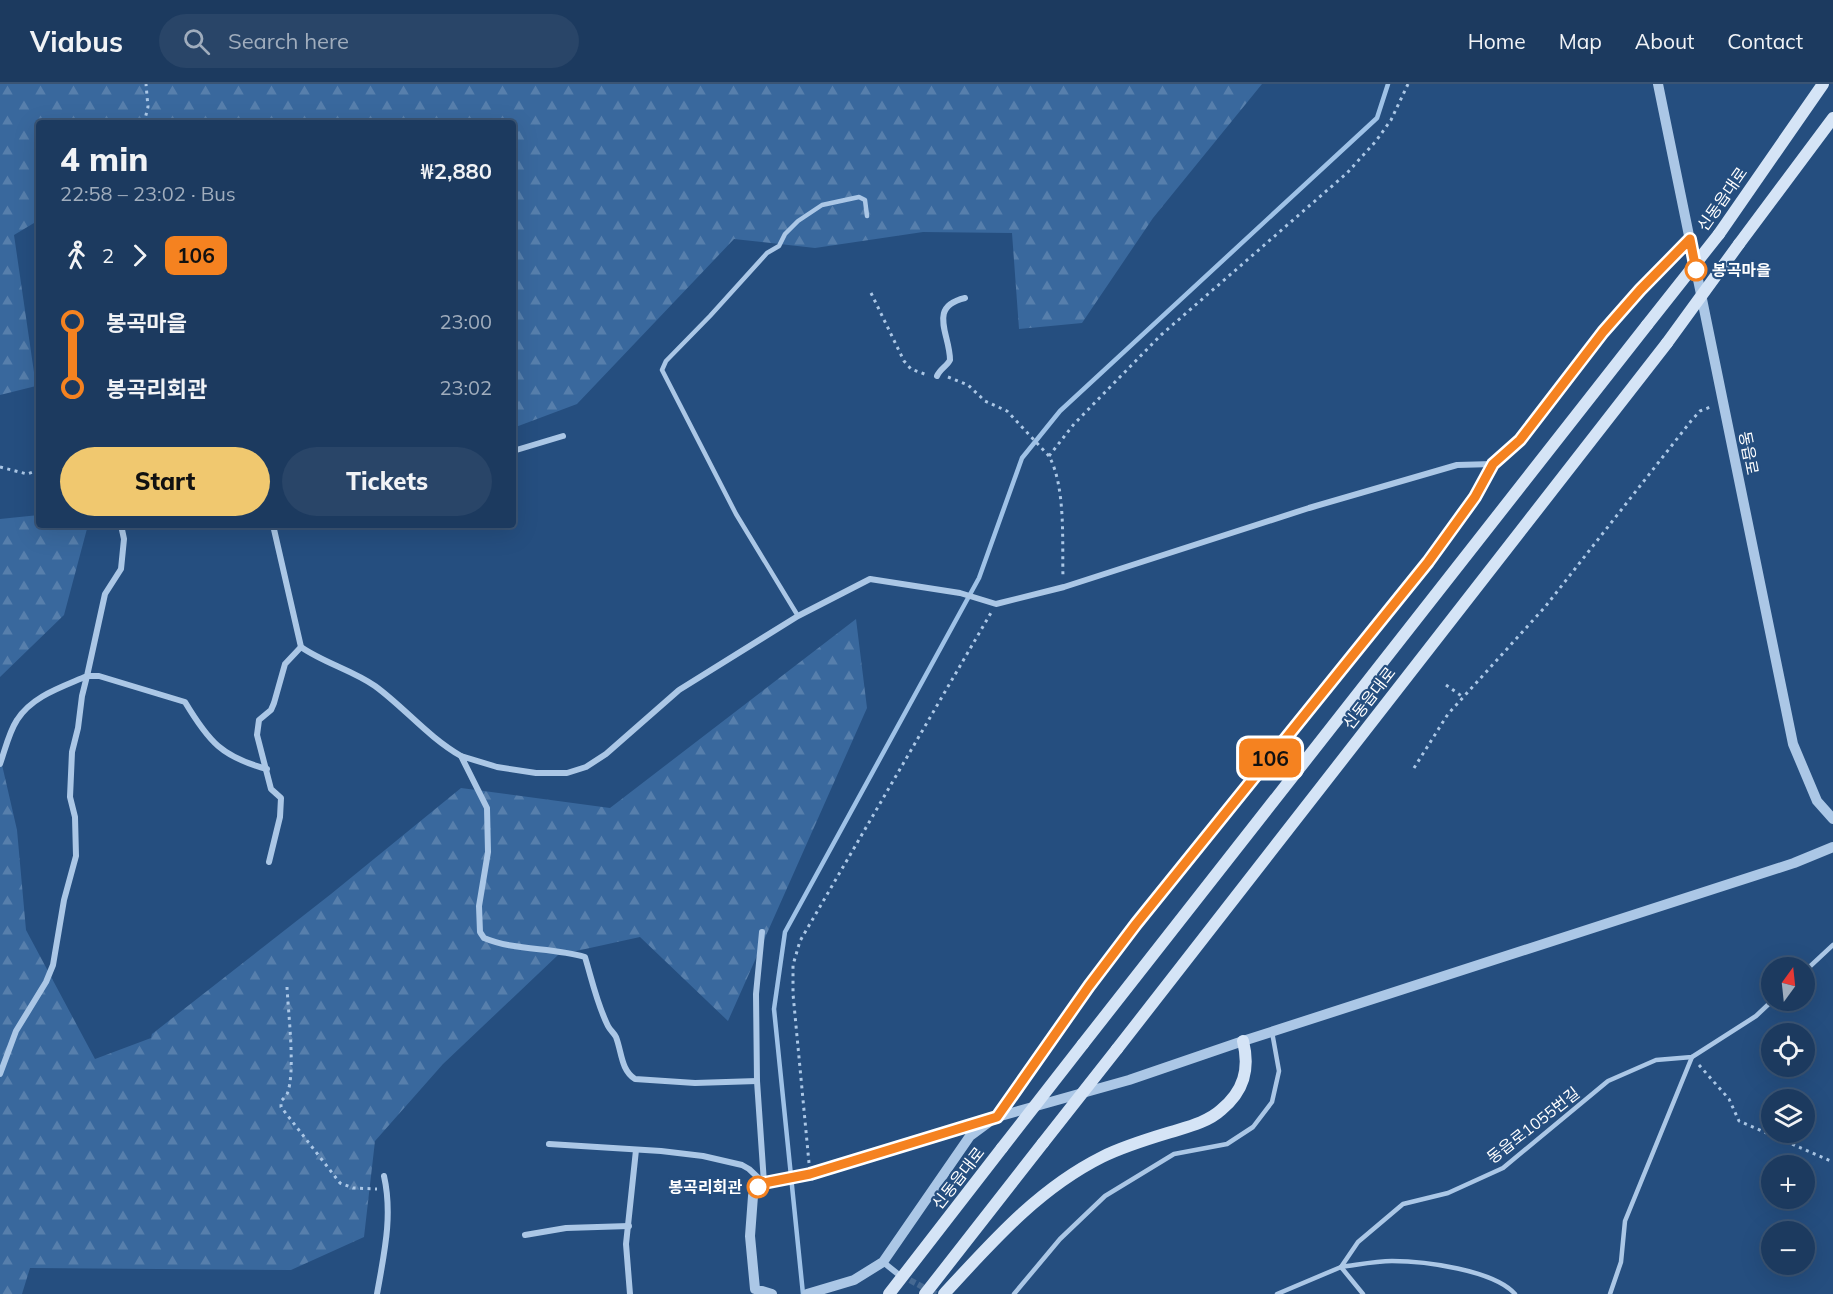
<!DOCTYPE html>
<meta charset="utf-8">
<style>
body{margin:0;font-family:Mulish,"Noto Sans KR",sans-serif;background:#294568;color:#f1f3f6;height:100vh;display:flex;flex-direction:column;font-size:22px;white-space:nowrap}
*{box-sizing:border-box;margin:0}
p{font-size:20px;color:#a0adbd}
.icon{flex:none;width:33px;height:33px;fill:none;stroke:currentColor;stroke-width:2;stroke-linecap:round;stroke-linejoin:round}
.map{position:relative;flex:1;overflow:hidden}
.details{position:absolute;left:36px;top:36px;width:480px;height:408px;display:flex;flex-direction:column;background:#1c3a5f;border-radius:6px;box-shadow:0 6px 24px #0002,0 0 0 2px #3a5474}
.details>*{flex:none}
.badge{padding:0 12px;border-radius:9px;font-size:21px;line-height:39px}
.needle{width:39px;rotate:15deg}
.controls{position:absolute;left:1761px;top:873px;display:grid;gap:12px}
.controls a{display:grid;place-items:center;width:54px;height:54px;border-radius:50%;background:#1c3a5f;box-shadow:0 6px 24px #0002,0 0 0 2px #3a5474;font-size:30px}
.map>.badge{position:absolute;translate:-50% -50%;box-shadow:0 0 0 3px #fff}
.legs{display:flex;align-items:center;gap:9px;height:66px;padding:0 24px;font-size:20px}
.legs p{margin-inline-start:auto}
.head{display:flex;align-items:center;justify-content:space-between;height:102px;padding:0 24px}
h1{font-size:33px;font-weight:800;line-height:45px}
.button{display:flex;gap:12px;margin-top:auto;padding:12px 24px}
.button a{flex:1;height:69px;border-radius:36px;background:#f0c86f;color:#111;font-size:24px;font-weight:800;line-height:69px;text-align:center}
.button a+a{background:#294568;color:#f1f3f6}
ul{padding:0 24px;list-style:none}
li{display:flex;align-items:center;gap:21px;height:66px;font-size:22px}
li i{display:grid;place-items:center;width:9px;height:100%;margin:0 8px;background:currentColor}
li i::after{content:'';width:15px;height:15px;margin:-8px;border:4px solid;border-radius:50%;background:#1c3a5f}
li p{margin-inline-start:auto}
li:first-child i{background:linear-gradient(#0000 50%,currentColor 0)}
li:last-child i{background:linear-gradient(currentColor 50%,#0000 0)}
header{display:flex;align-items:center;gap:36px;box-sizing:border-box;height:84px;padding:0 30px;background:#1c3a5f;border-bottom:2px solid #3a5474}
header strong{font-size:28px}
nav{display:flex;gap:33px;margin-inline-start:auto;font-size:21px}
.search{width:420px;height:54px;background:#294568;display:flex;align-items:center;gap:15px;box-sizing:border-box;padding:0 21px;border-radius:33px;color:#a0adbd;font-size:22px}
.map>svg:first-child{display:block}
.forest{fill:url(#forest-firs)}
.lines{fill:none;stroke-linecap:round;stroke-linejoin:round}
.stream{stroke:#9fc2e7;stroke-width:4.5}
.minor-tunnel{stroke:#466992;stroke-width:6;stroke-dasharray:6 3;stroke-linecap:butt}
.path{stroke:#abc7e6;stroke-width:3;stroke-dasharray:3 4.5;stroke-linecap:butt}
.service{stroke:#abc7e6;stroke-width:4.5}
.minor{stroke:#abc7e6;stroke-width:6}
.tertiary{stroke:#abc7e6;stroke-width:10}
.secondary{stroke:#d5e4f6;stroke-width:12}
.secondary-bridge{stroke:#d5e4f6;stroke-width:12}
.line-1-casing{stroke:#fff;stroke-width:14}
.line-1{stroke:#f58220;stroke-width:9}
.stop-1-dot{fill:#fff;stroke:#f58220;stroke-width:3}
.labels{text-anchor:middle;stroke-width:4.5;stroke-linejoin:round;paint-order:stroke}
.street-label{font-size:16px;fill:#fff;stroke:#254e7f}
.stop-label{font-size:16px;font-weight:bold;fill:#fff;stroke:#254e7f;text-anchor:start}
</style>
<header>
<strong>Viabus</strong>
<div class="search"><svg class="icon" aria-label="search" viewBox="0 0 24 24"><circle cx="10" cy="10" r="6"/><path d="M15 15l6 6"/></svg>Search here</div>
<nav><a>Home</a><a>Map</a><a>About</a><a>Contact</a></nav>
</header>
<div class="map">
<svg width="1833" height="1210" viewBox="0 0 1833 1210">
<defs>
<pattern id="forest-firs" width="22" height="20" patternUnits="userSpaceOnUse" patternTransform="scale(1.5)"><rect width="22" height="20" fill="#39689d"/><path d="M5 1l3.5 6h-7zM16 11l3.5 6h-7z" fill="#577fac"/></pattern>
</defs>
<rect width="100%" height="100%" fill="#254e7f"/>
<g class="forest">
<path d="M0,0H1262L1153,134L1082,239L1019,245L1012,149L923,148L815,164L734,155L577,320L513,344V39H39V136L14,151L36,302L0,311Z"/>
<path d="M39,431V441H88L64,531L0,593V435Z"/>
<path d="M856,535L867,624L728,937L640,853L558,871L443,980L375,1057L364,1153L291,1186L30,1184L22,1210H0V672L17,746L26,846L95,975L151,954L152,950L331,810L461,704L610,724Z"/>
</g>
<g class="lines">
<path class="stream" d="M803,1210L774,925L785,848L979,494L1022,374L1060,327L1377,34L1388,0"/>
<path class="minor-tunnel" d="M902,1192L936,1210"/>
<g class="path">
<path d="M144,39L148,23L146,0"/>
<path d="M871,209L904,277L911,285L927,291"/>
<path d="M948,293L968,301L985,317L1007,327L1049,372C1066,403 1062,459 1063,494"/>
<path d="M1049,372L1074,340L1161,251L1347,89L1376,57L1391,36L1408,0"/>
<path d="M0,383L27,390L39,386"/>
<path d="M1446,601L1463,613"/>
<path d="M1414,684L1448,630L1545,523L1691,337L1700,327L1713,322"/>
<path d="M287,903C288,927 296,990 287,1010C285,1013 283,1015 281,1017V1023L340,1099L353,1104L377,1105"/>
<path d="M1699,981L1729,1015L1739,1037L1833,1078"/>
<path d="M809,1079L793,910V881L800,857L992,527"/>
</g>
<g class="service">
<path d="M798,532L736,430L662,286L666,277L710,232L767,169L779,162L785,150L798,137L822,121L859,113L865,116L867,132"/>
<path d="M1804,888L1833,861"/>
<path d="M1341,1183C1357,1181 1375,1177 1392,1177C1424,1177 1494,1186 1515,1210"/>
<path d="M1341,1183L1363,1210"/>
<path d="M1014,1210L1060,1155L1105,1112L1174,1070L1227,1060L1253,1043L1272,1018L1279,987L1272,948"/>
<path d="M1277,1210L1341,1183L1358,1158L1403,1120L1448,1109L1503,1084L1608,997L1656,976L1692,973L1756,932L1773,916"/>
<path d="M1610,1210L1621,1178L1625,1137L1692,973"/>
</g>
<g class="minor">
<path d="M937,292C940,285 947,282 950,276C950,250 927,223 965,214"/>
<path d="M513,367L563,352"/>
<path d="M1493,380L1520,356L1603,248L1640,206L1690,155"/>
<path d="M273,441L301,563C324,579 352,586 375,602C405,624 428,653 461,672"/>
<path d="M0,680C5,666 9,648 17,636C32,612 62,603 87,592L105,510L121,485L124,455L121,441"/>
<path d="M269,778L280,733L281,714L271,705L257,651L259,636L271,626L274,619L285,580L301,563"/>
<path d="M762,848L756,910L757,997L764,1099"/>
<path d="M0,990L16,947L46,898L53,881L64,816L76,772L75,733L70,713L72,668L78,644L82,612L87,592H99L185,618C209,658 222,673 267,685"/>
<path d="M757,997L695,999L635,995C621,986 622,969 616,953C614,949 610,946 608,942C597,920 592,896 585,873C552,863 515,867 484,854L480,848L479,822L488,768L487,724L461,672L497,683L536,689H567L586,683L606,670L679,606L798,532L870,495L960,509L996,520L1064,503L1309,424L1457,381L1493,380L1475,413L1428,478L1136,840L1089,902L998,1031"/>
<path d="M549,1060L661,1067L703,1072L742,1081L749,1085L764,1099"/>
<path d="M525,1151L566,1144L629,1142"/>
<path d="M883,1178L898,1190"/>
<path d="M377,1210C384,1170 393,1132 384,1092"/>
<path d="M630,1210L626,1160L636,1066"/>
</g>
<g class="tertiary">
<path d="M1658,0L1793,660L1817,717L1833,735"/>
<path d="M772,1210L755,1205L750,1152L753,1112L756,1105L764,1099L811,1090L997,1033L1129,996L1243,957L1794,779L1833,763"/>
<path d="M807,1210L854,1196L883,1178L970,1052L989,1038"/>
</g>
<g class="secondary">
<path d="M1719,150L1823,0"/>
<path d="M1739,160L1833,34"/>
<path d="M1083,960L1647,241"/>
<path d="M1117,965L1667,259"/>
<path d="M889,1210L1002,1064"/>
<path d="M925,1210L1043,1059"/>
<path d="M944,1210C992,1158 1038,1105 1102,1073C1124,1062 1148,1055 1171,1048C1187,1043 1208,1038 1221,1026C1244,1007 1250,985 1243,957"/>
</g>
<g class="secondary-bridge">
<path d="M1647,241L1719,150"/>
<path d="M1667,259L1739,160"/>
<path d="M1043,1059L1117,965"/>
<path d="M1002,1064L1083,960"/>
</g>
</g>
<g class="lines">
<defs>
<path id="line-1" d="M758,1103L764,1099L810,1090L997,1033L1089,902L1136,840L1428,478L1475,413L1493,380L1520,356L1603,248L1640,206L1690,155L1696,186"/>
</defs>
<use href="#line-1" class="line-1-casing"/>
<use href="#line-1" class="line-1"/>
</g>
<g class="stop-1-dot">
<circle cx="1696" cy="186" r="10"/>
<circle cx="758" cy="1103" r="10"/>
</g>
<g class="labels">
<g class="street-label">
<text transform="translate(1722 115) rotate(-55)" y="6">신동읍대로</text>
<text transform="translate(1749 369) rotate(79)" y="6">동읍로</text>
<text transform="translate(1369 614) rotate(-52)" y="6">신동읍대로</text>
<text transform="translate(1533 1041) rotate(-38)" y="6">동읍로1055번길</text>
<text transform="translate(958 1094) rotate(-52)" y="6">신동읍대로</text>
</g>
<g class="stop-label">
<text x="1712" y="192">봉곡마을</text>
<text x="742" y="1109" text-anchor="end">봉곡리회관</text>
</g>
</g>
</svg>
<div class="controls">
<a><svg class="needle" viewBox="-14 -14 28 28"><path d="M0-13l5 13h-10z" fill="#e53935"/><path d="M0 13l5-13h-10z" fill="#a0adbd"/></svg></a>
<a><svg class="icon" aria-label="locate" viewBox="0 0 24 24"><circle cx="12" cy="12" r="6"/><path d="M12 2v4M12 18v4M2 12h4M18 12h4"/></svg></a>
<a><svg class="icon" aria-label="layers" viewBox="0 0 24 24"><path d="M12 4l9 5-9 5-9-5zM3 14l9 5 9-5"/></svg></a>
<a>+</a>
<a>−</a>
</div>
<b class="badge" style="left:1270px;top:674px;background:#f58220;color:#111">106</b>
<section class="details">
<div class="head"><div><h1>4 min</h1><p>22:58 – 23:02 · Bus</p></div><b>₩2,880</b></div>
<div class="legs"><svg class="icon" aria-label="walk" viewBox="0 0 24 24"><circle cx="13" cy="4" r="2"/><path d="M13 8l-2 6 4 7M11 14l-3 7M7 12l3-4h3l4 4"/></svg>2<svg class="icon" aria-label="forward" viewBox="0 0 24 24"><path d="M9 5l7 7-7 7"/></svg><b class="badge" style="background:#f58220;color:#111">106</b></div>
<ul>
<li><i style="color:#f58220"></i><b>봉곡마을</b><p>23:00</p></li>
<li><i style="color:#f58220"></i><b>봉곡리회관</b><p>23:02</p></li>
</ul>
<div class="button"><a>Start</a><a>Tickets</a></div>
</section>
</div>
